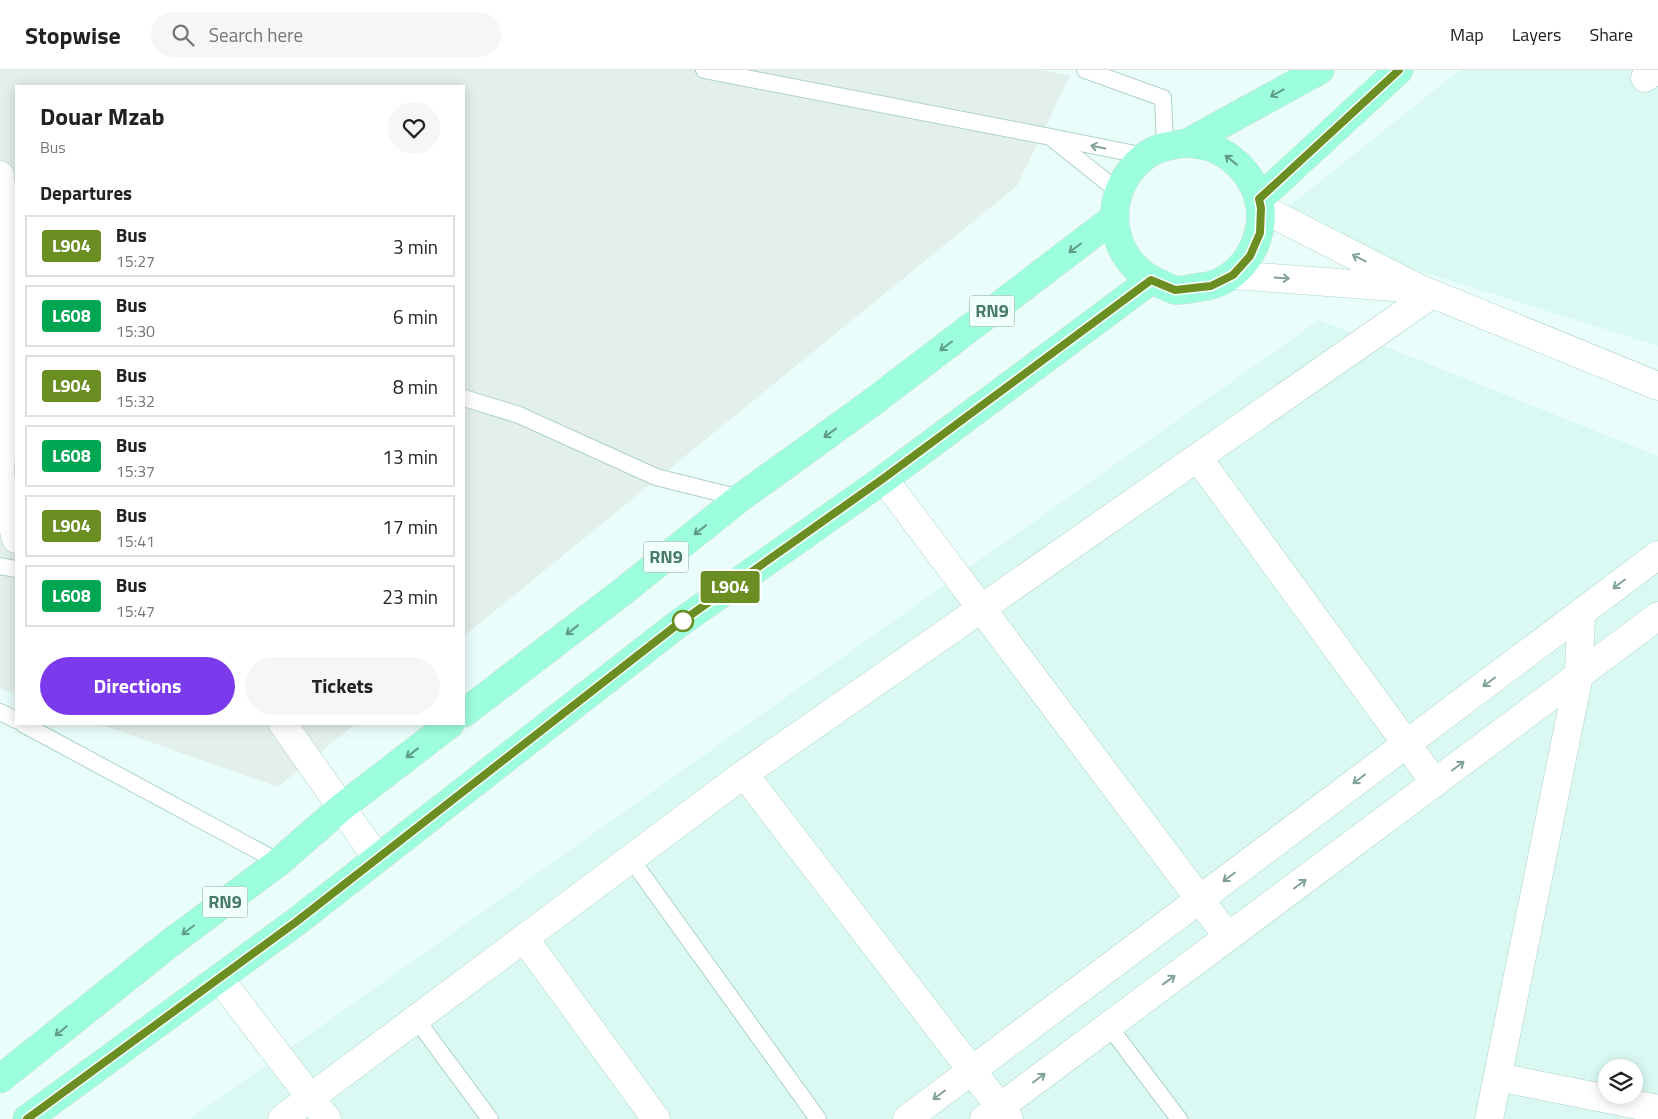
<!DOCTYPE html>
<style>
body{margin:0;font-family:"Titillium Web",sans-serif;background:#f6f6f6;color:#222;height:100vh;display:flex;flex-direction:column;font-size:19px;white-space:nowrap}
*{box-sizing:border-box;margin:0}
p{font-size:16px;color:#767676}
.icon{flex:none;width:28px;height:28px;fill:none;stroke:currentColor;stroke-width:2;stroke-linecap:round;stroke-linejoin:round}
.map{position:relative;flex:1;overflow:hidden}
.details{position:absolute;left:15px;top:15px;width:450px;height:640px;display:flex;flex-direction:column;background:#fff;border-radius:0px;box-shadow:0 2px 12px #0003}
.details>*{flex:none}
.badge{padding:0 10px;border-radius:4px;font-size:18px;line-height:32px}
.tools{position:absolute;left:1598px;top:989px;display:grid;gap:10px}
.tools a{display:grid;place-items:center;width:45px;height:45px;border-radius:50%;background:#fff;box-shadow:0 2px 12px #0003;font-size:25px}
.map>.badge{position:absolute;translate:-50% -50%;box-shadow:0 0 0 2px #fff}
h2{padding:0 25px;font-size:19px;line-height:45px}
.round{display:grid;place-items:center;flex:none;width:52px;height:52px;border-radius:26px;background:#f6f6f6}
.summary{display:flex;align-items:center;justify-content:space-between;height:85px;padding:0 25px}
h1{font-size:24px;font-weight:700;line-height:38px}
.primary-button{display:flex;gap:10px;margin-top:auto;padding:10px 25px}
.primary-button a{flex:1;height:58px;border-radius:30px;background:#7c3aed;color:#fff;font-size:20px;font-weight:700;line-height:58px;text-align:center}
.primary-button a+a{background:#f6f6f6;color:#222}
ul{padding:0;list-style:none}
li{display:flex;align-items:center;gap:15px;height:62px;margin:0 10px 8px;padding:0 15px;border:2px solid #e0e0e0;border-radius:0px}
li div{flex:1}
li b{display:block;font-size:19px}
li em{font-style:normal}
li .badge{min-width:55px;font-weight:700;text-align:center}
header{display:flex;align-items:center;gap:30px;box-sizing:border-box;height:70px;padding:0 25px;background:#fff;border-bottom:1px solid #e0e0e0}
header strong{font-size:24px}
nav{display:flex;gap:28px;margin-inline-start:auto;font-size:18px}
.search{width:350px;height:45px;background:#f6f6f6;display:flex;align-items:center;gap:12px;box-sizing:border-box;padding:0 18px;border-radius:28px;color:#767676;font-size:19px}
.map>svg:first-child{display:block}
.residential{fill:#d9f9f2;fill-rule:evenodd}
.industrial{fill:#e2efeb}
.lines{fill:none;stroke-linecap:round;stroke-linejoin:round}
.service-casing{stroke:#add3c6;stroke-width:18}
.minor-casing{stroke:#add3c6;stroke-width:29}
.trunk-casing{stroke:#ccdad4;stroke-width:29}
.service{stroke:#fff;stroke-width:16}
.minor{stroke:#fff;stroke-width:28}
.trunk{stroke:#9dfede;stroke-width:28}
.oneway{stroke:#5e9c85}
.oneway2{stroke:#80a395}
.line-casing{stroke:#fff;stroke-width:11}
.line{stroke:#6b8e23;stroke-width:8}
.stop-dot{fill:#fff;stroke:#6b8e23;stroke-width:2.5}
.labels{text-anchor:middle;stroke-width:5;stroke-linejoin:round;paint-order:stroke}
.shield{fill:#f1fffd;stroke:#7ba394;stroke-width:1}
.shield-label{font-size:18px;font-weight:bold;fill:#497c67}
</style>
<header>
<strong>Stopwise</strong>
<div class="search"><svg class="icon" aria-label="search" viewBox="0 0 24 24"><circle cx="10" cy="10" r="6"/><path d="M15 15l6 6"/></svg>Search here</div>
<nav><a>Map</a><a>Layers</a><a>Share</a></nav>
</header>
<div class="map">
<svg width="1658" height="1049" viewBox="0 0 1658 1049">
<rect width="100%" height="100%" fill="#e9fefb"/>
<g class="residential">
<path d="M1460,0H1658V276L1268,153Z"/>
<path d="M1319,250L1658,386V1049H190ZM1606,998H1634V1025H1606Z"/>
</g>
<g class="industrial">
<path d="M0,0H1041L1070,6L1017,116L464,566V16H16V624L0,619Z"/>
<path d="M99,654H355L278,717Z"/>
</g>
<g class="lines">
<defs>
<g id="service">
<path d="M704,0L1051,67L1145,86"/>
<path d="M1085,0L1163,28L1165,76"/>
<path d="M1054,70L1118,121"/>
<path d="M464,328L519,345L656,407L740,428"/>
<path d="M0,496L16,499"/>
<path d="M0,642L16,650"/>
<path d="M23,654L279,792"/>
<path d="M631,789L818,1049"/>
<path d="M416,949L490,1049"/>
<path d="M1108,955L1179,1049"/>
</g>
<g id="minor">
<path d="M1645,8L1656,0"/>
<path d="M0,105L5,153L2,250L5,326L0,404L16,469"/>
<path d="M1261,138L1418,218L1658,316"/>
<path d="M1233,205L1406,218"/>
<path d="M1198,388L1435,713"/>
<path d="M884,409L1228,867"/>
<path d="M283,654L377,788"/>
<path d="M744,704L1009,1049"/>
<path d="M524,868L656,1049"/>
<path d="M219,908L327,1049"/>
<path d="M1498,1007L1658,1039"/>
<path d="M282,1049L744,704L1432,224"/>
<path d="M907,1049L1658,485"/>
<path d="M984,1049L1658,546"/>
<path d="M1489,1049L1579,605L1581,543"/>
</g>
<g id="trunk">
<path d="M1187,73C1195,74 1205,75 1213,78C1251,95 1271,134 1255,174C1246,196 1226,215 1201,217C1193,218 1183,221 1175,220C1170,219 1165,216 1161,214C1107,193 1099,122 1144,87C1156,77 1172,75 1187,73L1320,0"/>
<path d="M1259,129L1399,0"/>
<path d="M464,643L621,523L740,428L870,334L1114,148"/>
<path d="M0,1009L169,874L279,792L342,737L450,654"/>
<path d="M27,1049L296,852L678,554L884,409L1151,210"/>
</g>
</defs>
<use href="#service" class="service-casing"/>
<use href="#minor" class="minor-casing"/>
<use href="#trunk" class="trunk-casing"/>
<use href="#service" class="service"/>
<use href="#minor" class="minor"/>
<use href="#trunk" class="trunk"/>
</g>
<defs><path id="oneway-shaft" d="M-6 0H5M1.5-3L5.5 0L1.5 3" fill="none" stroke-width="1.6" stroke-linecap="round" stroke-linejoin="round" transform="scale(1.25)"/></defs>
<g class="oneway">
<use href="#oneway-shaft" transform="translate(1277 23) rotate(151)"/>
<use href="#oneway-shaft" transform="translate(1231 90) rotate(-142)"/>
<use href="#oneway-shaft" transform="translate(1075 178) rotate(143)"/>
<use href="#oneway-shaft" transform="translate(946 276) rotate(143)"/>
<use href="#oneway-shaft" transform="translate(830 363) rotate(144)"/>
<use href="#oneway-shaft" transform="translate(700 460) rotate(142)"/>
<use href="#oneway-shaft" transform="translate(572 560) rotate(142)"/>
<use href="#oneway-shaft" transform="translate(412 683) rotate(142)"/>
<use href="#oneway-shaft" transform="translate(188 860) rotate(143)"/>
<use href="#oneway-shaft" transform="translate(61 961) rotate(141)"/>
</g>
<g class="oneway2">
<use href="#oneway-shaft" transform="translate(1098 77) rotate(-168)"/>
<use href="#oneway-shaft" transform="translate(1359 188) rotate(-153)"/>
<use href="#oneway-shaft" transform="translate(1282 208) rotate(4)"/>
<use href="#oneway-shaft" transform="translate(1619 514) rotate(143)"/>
<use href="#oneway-shaft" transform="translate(1489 612) rotate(143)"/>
<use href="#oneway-shaft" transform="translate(1458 696) rotate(-37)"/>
<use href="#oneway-shaft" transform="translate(1359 709) rotate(143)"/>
<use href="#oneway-shaft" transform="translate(1229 807) rotate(143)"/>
<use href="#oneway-shaft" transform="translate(1300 814) rotate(-37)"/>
<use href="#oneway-shaft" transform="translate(1169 910) rotate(-36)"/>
<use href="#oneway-shaft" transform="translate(1039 1008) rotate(-37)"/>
<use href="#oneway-shaft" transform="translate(939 1025) rotate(143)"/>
</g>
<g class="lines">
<defs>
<path id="line" d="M27,1049L296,852L678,554L884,408L1151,210L1175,220L1211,216L1233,205L1250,186L1260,163L1261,138L1259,129L1399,0"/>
</defs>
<use href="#line" class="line-casing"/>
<use href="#line" class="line"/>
</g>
<circle class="stop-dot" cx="683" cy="551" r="10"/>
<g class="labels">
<g class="shield">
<rect x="969.5" y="225.5" width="45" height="31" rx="4"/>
<rect x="643.5" y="471.5" width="45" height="31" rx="4"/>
<rect x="202.5" y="816.5" width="45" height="31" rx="4"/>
</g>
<g class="shield-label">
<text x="992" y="247">RN9</text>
<text x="666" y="493">RN9</text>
<text x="225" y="838">RN9</text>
</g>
</g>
</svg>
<div class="tools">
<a><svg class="icon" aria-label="layers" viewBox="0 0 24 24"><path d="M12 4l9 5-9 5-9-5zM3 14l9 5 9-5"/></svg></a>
</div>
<b class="badge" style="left:730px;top:517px;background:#6b8e23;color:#fff">L904</b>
<section class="details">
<div class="summary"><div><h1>Douar Mzab</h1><p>Bus</p></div><a class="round"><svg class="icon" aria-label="heart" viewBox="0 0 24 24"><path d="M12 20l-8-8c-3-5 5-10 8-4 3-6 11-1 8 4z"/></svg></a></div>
<h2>Departures</h2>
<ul>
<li><span class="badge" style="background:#6b8e23;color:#fff">L904</span><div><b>Bus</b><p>15:27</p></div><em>3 min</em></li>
<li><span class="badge" style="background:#00a651;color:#fff">L608</span><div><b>Bus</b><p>15:30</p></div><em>6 min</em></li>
<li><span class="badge" style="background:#6b8e23;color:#fff">L904</span><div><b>Bus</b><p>15:32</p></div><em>8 min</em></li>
<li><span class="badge" style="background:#00a651;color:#fff">L608</span><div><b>Bus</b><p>15:37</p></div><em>13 min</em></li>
<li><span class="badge" style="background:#6b8e23;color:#fff">L904</span><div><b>Bus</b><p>15:41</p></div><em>17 min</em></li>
<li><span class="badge" style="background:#00a651;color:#fff">L608</span><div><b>Bus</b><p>15:47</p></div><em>23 min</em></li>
</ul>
<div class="primary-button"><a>Directions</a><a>Tickets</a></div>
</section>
</div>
